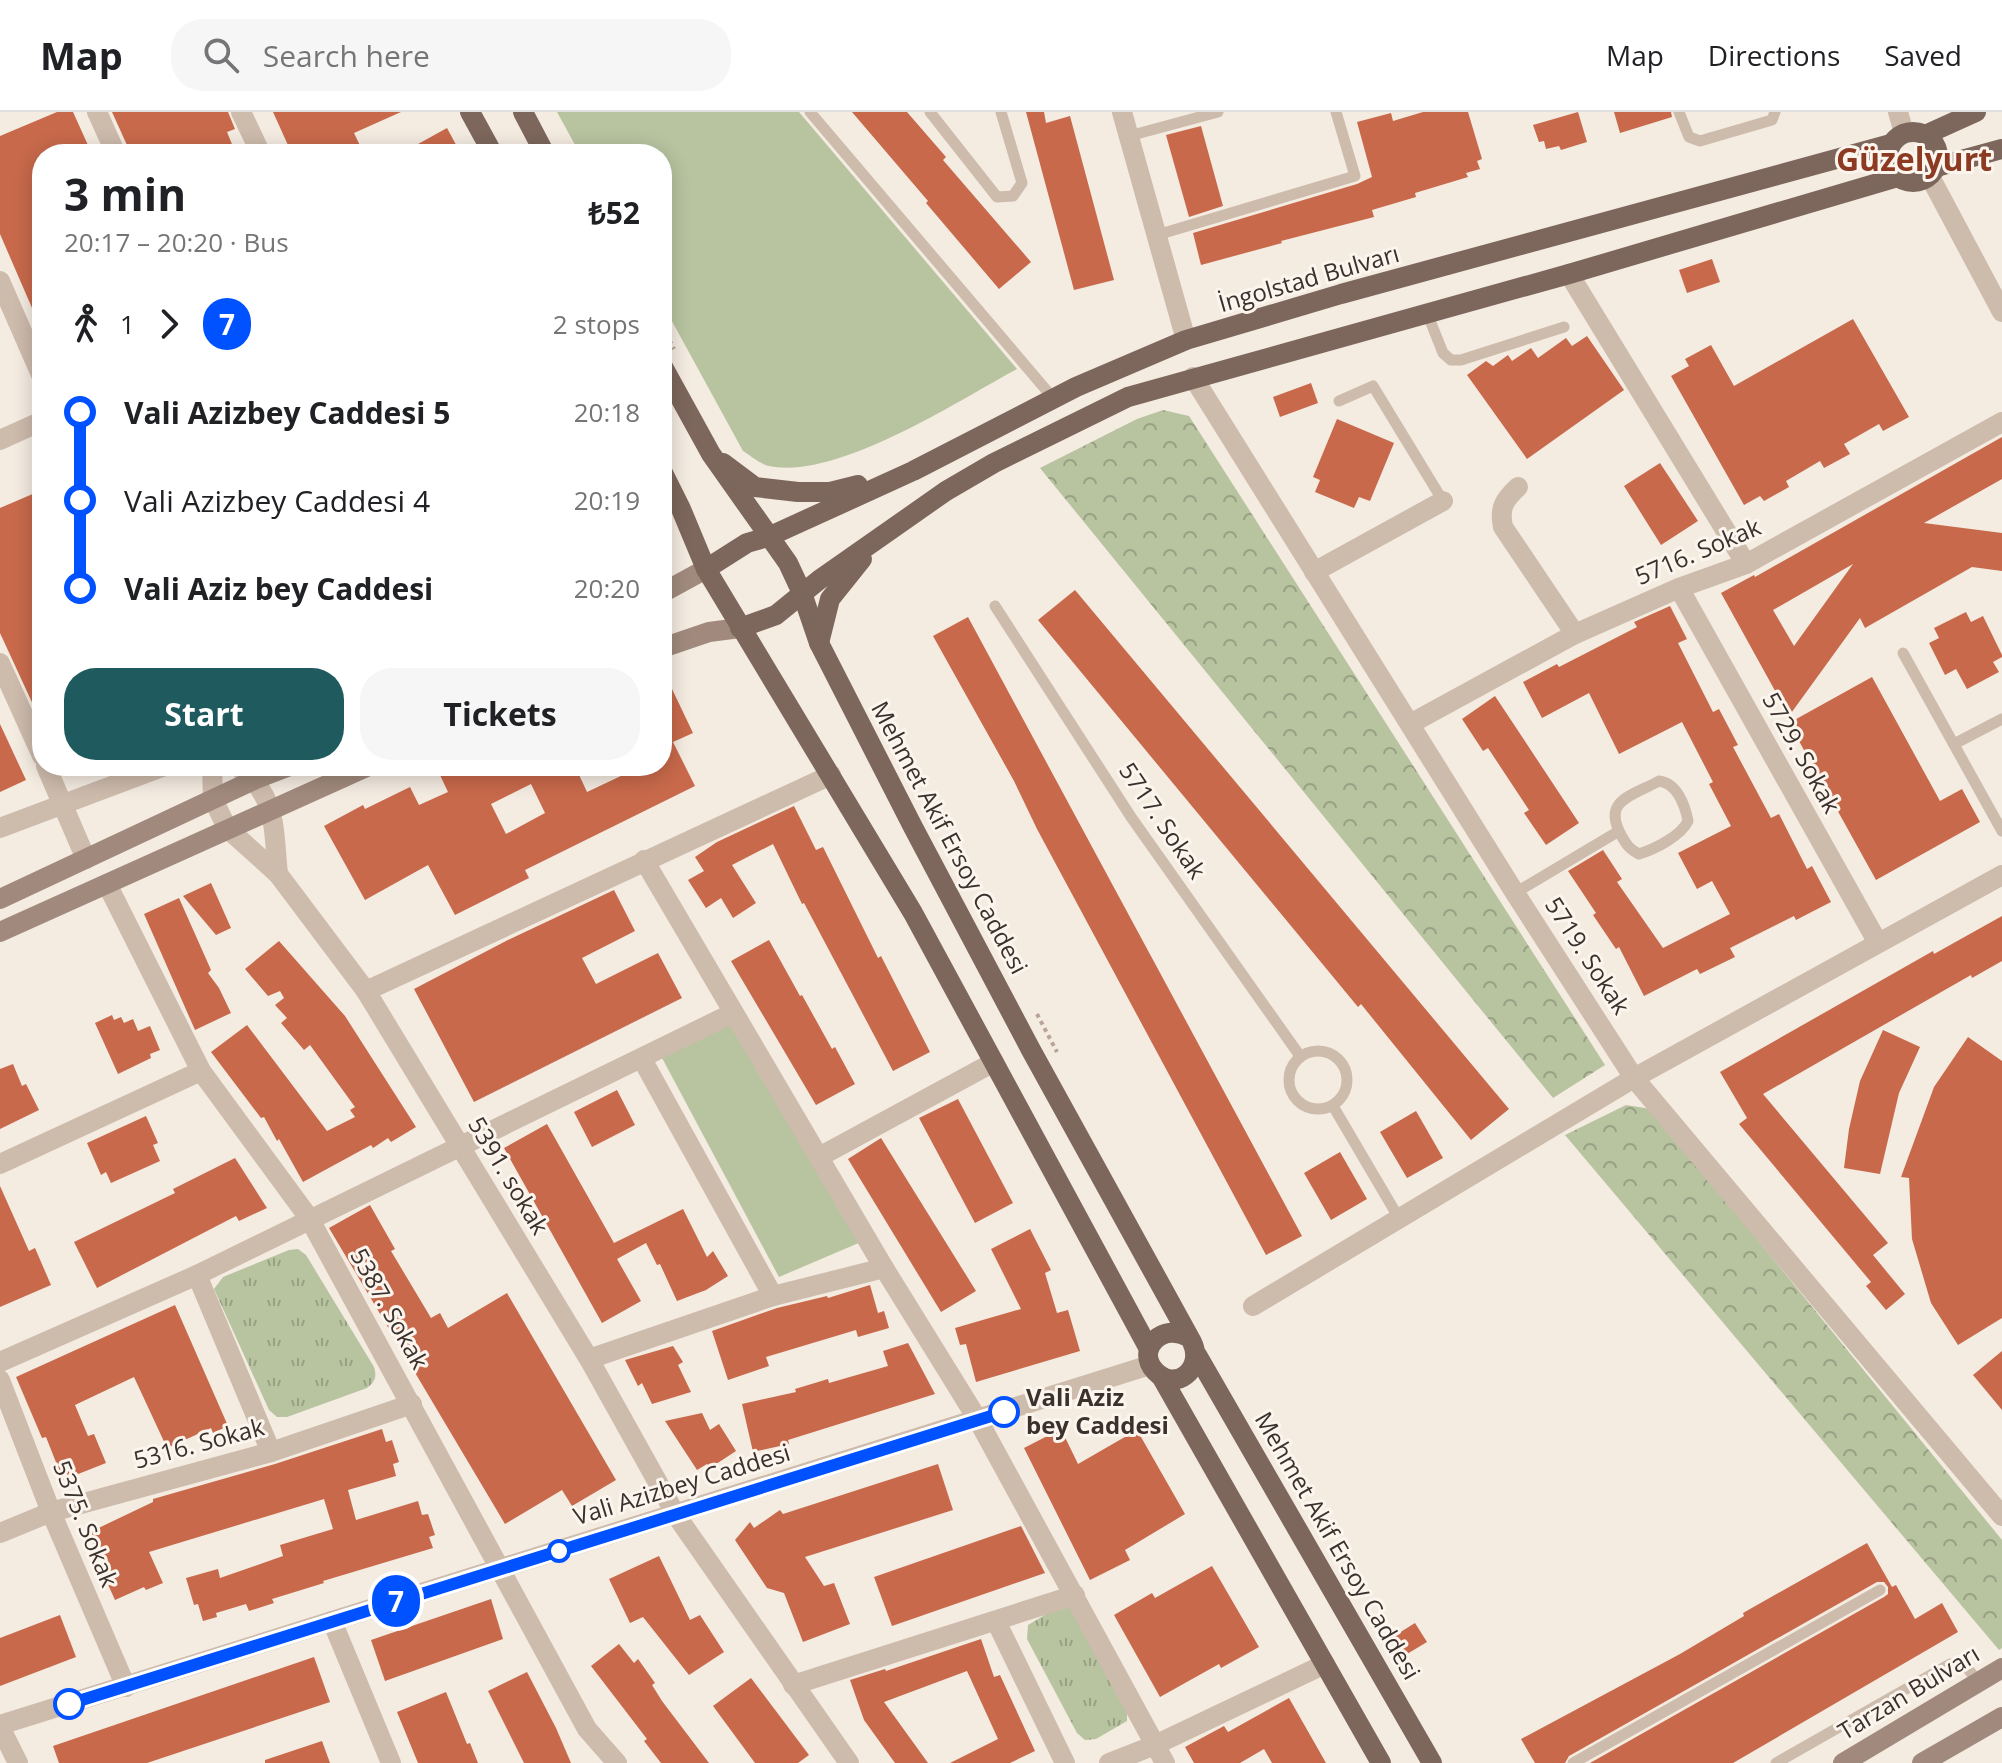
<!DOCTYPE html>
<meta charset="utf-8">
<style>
body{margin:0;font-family:"Open Sans",sans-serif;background:#f6f6f6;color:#202124;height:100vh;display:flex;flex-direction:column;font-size:30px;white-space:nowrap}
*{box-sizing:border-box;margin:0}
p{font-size:26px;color:#757577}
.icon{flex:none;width:44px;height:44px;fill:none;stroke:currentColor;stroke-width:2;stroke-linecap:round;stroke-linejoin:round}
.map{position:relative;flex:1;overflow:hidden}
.panel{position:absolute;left:32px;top:32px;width:640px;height:632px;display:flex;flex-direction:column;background:#fff;border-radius:32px;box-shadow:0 4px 20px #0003}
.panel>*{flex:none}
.badge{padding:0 16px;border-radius:26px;font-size:28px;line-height:52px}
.map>.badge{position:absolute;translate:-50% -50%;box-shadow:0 0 0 4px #fff}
.legs{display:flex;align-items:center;gap:12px;height:88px;padding:0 32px;font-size:26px}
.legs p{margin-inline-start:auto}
.head{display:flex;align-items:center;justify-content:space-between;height:136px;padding:0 32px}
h1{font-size:44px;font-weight:700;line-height:60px}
.button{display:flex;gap:16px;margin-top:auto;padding:16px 32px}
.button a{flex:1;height:92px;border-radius:32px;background:#1f5a5e;color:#fff;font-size:32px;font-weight:700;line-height:92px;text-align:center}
.button a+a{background:#f6f6f6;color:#202124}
ul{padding:0 32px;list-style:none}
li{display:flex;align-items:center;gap:28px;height:88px;font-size:30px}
li i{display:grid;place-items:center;width:12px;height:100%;margin:0 10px;background:currentColor}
li i::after{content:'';width:20px;height:20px;margin:-10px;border:6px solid;border-radius:50%;background:#fff}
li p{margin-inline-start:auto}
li:first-child i{background:linear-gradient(#0000 50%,currentColor 0)}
li:last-child i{background:linear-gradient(currentColor 50%,#0000 0)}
header{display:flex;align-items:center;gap:48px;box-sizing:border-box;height:112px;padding:0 40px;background:#fff;border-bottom:2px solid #e0e0e0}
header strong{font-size:38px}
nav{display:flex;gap:44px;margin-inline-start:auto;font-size:28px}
.search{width:560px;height:72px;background:#f6f6f6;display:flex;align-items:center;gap:20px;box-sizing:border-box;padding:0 28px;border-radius:32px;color:#757577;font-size:30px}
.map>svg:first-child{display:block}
.grass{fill:url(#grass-tufts)}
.forest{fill:url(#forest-crowns)}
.park{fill:#b8c4a0}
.building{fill:#c8694b;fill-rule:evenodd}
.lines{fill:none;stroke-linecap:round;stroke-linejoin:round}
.path{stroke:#b9a596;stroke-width:4;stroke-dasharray:4 4;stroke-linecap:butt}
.service{stroke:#cdbbac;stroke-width:11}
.minor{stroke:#cdbbac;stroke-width:20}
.tertiary{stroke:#cdbbac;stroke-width:20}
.secondary{stroke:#a18a7d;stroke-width:20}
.primary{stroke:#7d675c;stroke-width:20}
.line-1-casing{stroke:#fff;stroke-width:18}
.line-1{stroke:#0051ff;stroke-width:12}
.stop-1-dot{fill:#fff;stroke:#0051ff;stroke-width:4}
.labels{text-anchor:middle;stroke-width:6;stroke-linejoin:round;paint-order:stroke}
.street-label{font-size:24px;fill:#3b302b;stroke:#fbf5ee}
.stop-label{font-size:24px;font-weight:bold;fill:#3b302b;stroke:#fbf5ee;text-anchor:start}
.district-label{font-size:32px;font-weight:bold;fill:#8c3b22;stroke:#fbf5ee}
</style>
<header>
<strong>Map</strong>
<div class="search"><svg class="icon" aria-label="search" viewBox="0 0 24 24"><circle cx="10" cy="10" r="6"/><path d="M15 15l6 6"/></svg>Search here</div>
<nav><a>Map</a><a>Directions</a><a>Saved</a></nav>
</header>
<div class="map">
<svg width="2002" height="1651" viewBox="0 0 2002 1651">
<defs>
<pattern id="grass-tufts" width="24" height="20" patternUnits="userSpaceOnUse" patternTransform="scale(2)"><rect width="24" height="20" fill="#b8c4a0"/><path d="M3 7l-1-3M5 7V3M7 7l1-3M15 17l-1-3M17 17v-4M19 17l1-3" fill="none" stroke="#97a083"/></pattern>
<pattern id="forest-crowns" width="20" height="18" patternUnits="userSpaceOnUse" patternTransform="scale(2)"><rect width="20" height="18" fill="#b8c4a0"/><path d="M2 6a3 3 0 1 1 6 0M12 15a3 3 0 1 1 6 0" fill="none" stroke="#97a083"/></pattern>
</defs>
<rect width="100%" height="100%" fill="#f4ebe1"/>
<g class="grass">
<path d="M298,1137L306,1143L374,1255C377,1265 375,1270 367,1276L287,1305H277L269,1298L214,1177L223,1165L289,1138Z"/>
<path d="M1069,1494L1127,1595V1609L1096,1627L1085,1628L1077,1621L1027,1527L1028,1513L1058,1495Z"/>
</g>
<g class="forest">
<path d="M1163,298L1189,304L1605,953L1553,986L1040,356L1137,307Z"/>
<path d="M1626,993L1651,997L2002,1428V1536L1999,1538L1565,1023Z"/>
</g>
<g class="park">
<path d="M557,0H799L1017,257C956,290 837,368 769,354C760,352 751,344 743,339L662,191V42H580Z"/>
<path d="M728,907L861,1130L779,1165L661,944Z"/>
</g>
<g class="building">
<path d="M57,0H73L92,42H42V219L0,122V24Z"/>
<path d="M112,0H228L235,17L227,20L236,42H131Z"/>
<path d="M273,0H401L354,21L364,42H292Z"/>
<path d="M852,0H907L946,45L943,48L1031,150L999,177L926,91L928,89Z"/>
<path d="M1026,0H1044L1046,11L1070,4L1114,168L1074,178Z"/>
<path d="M1423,0H1468L1482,47L1477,49L1480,57L1466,61L1468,65L1415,81L1416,85L1372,98L1374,105L1281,129L1282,131L1201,153L1193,121L1357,72L1372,65L1357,10L1391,1L1393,9Z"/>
<path d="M1578,0L1587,30L1561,38L1559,34L1546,37L1544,29L1539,30L1533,13Z"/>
<path d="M1614,0H1671L1672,5L1620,21Z"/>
<path d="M1201,14L1223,94L1189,105L1166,23Z"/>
<path d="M447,16L461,42H400Z"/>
<path d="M1712,147L1720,170L1687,181L1679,158Z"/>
<path d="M1853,207L1909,305L1883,319L1879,312L1844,332L1850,342L1824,356L1820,349L1786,369L1789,375L1764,389L1760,384L1744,393L1671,264L1689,254L1685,247L1711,233L1734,274Z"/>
<path d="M1587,224L1624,278L1527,347L1467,263L1486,249L1493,254L1508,243L1512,249L1531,236L1538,246L1566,226L1572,234Z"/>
<path d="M1311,271L1318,291L1280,305L1273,285Z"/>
<path d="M1337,307L1394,331L1370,389L1359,385L1354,396L1315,380L1320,368L1313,365Z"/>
<path d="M2002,325V367L1924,411L2002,421V459L1972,455L1865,516L1860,506L1789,604L1721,481L1754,463L1755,465ZM1853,452L1794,534L1773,498Z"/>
<path d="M1660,351L1698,409L1661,433L1624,374Z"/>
<path d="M42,378V612L0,521V396Z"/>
<path d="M1075,478L1509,997L1471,1028L1361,892L1358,895L1038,508Z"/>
<path d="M1670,494L1687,527L1678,531L1713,600L1719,597L1738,633L1733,635L1771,706L1779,702L1807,757L1812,754L1831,790L1796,808L1794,804L1730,836L1735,845L1700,862L1697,857L1644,884L1619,835L1616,837L1593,803L1596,801L1568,759L1603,738L1622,767L1617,770L1663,836L1730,802L1712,769L1697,777L1678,741L1731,714L1709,672L1713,670L1682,610L1619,642L1589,581L1542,606L1523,570L1557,552L1559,555L1637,515L1634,510Z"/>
<path d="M1966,500L1971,510L1983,504L2002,543V545L1993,550L1999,560L1967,577L1956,557L1945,563L1929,531L1939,526L1934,516Z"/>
<path d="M968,505L1302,1124L1266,1143L1037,717L1014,669L933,524Z"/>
<path d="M662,556L693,621L673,630L695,674L525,758L529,766L455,803L428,753L365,788L324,714L363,693L365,697L410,675L419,693L448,680L439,661L452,654H575L587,680L642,654H662ZM531,672L545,701L506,722L491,692Z"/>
<path d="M1872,565L1940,689L1962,677L1980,710L1876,768L1789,611Z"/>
<path d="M1495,584L1579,711L1546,733L1524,701L1529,698L1488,636L1483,639L1462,607Z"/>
<path d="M0,612L26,668L0,680Z"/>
<path d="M794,694L816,738L823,735L878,846L881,844L930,940L893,959L804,791L802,792L773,732L732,753L756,791L733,806L721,786L706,796L688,768L704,759L695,745L717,730Z"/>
<path d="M211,771L231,816L216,823L183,784Z"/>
<path d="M614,778L635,819L582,846L596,872L658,841L682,886L474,990L414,877L506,829Z"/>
<path d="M179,786L211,858L208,861L219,876L231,901L195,918L144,802Z"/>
<path d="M2002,804V849L1972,866L1971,863L1763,982L1888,1131L1873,1143L1905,1182L1886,1198L1866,1174L1871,1170L1739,1012L1747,1006L1720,960L1933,839L1934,842Z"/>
<path d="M769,828L800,884L802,883L832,937L835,935L855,972L816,993L731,849Z"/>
<path d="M279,829L345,904L416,1015L391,1030L388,1026L373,1036L371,1033L303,1070L279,1027L277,1029L264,1005L261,1006L211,940L247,913L327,1019L355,1005L350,998L355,995L310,933L304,938L281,911L287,906L275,893L284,886L280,879L268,884L245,857Z"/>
<path d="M112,903L114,908L121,905L124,911L133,907L138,919L150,914L160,938L150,942L151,946L118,962L95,911Z"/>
<path d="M1883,918L1920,935L1899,981L1880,1062L1844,1056L1849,1017L1860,969Z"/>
<path d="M1968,925L2002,949V1206L1958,1233L1931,1191L1912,1127L1909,1066L1901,1065L1934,975Z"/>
<path d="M13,952L22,974L26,972L39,998L0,1017V957Z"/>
<path d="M617,978L635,1013L592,1035L574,1000Z"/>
<path d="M958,987L1013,1091L975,1111L919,1006Z"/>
<path d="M1416,999L1443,1046L1407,1066L1380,1020Z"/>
<path d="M146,1004L158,1031L153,1033L160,1049L111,1071L106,1060L101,1063L87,1031Z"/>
<path d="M547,1012L614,1131L683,1097L707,1145L713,1139L728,1164L706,1178L677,1189L660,1152L657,1153L646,1131L617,1147L641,1189L602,1211L504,1036Z"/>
<path d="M881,1026L976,1179L941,1200L848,1047Z"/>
<path d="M1340,1040L1367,1087L1331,1108L1304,1061Z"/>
<path d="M235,1046L267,1096L239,1109L236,1104L97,1176L74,1130L175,1081L173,1077Z"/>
<path d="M0,1074L29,1139L35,1136L51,1173L0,1195Z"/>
<path d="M370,1093L395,1137L391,1139L431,1206L440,1201L448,1216L507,1181L616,1368L572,1394L562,1378L505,1412L329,1116Z"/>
<path d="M1030,1117L1051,1158L1045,1161L1057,1201L1068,1198L1080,1239L976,1270L966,1232L960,1233L955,1216L1021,1197L991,1137Z"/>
<path d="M870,1173L878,1201L884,1199L889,1216L858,1225L856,1218L766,1245L769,1254L728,1268L712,1219L777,1196L827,1184L828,1186Z"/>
<path d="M175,1193L228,1314L213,1321L211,1316L167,1336L134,1265L75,1293L88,1324L94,1322L106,1351L63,1368L46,1325L42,1326L16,1265Z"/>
<path d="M908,1231L935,1282L788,1328L789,1332L753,1340L742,1292L796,1280L795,1277L828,1267L829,1271L888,1254L883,1239Z"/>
<path d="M673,1234L683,1250L678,1253L691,1280L652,1292L642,1271L638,1274L625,1248Z"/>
<path d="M2002,1239V1298L1973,1263Z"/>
<path d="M702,1301L710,1318L719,1312L736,1339L710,1356L707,1352L697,1358L665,1309Z"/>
<path d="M382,1317L386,1330L392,1328L399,1350L393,1352L396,1364L348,1378L356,1408L418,1389L422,1403L428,1402L435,1423L429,1425L433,1436L323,1469L324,1471L272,1487L274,1491L249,1499L246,1492L216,1501L217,1505L203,1509L198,1492L194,1493L186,1466L218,1457L220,1466L283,1444L280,1433L333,1417L324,1387L149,1440L163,1471L146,1478L144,1475L115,1488L101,1457L105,1456L88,1421L153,1390V1387L275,1352Z"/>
<path d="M1061,1317L1078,1352L1137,1318L1185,1402L1125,1438L1130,1448L1090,1468L1024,1336Z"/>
<path d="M938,1352L953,1398L805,1445L824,1474L834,1471L850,1512L803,1530L784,1481L767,1476L735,1428L750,1410L754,1416L780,1398L783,1402Z"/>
<path d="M1021,1414L1045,1461L892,1514L874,1465Z"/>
<path d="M1867,1431L1892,1475L1896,1473L1915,1507L1942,1491L1958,1520L1733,1651H1590L1884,1485L1888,1482V1475L1884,1470H1877L1569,1644L1565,1651H1535L1521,1627L1680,1542L1744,1504L1743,1501Z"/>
<path d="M659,1444L690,1508L700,1503L724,1540L689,1563L643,1505L630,1511L609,1467Z"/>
<path d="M1212,1454L1259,1535L1221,1556L1219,1552L1160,1585L1114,1503L1152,1481L1155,1486Z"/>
<path d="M491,1487L503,1527L385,1569L371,1528Z"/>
<path d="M60,1503L76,1545L0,1574V1526Z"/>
<path d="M1415,1511L1427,1530L1402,1545L1391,1526Z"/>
<path d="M981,1527L994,1565L1000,1563L1035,1639L1010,1651H950L998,1627L967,1559L884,1590L928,1651H895L864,1608L850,1568L885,1557L886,1559Z"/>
<path d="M619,1532L634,1551L638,1547L655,1571L652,1573L662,1589L709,1651H661L644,1629L647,1627L591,1554Z"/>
<path d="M314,1545L330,1590L147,1651H59L53,1634Z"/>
<path d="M527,1560L556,1616L571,1651H524L488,1579Z"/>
<path d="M751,1566L809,1643L798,1651H755L713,1594Z"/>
<path d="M446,1580L467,1632L470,1631L478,1651H418L397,1600Z"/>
<path d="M1289,1586L1326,1651H1272L1264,1637L1240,1651H1194L1185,1635L1224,1614L1228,1620Z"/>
<path d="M322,1629L330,1651H265V1648Z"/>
</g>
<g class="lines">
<g class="path">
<path d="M662,214L674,237"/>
<path d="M1037,902L1057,940"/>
</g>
<g class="service">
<path d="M810,0L1053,286"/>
<path d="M930,0L997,85L1013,84L1022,71L1001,0"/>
<path d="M1679,0L1689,25L1700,29L1772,8L1775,0"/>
<path d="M1129,24L1218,0"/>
<path d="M1157,123L1355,64L1336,0"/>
<path d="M1427,201L1443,241L1451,248H1461L1564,215"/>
<path d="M1339,289L1373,274L1443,389"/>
<path d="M995,494L1131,705L1300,944"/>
<path d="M1903,541L2002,719"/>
<path d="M1954,632L2002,607"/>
<path d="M1659,669C1677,671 1685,693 1688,709C1681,724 1655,737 1639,742C1629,737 1626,732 1621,723C1602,688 1632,684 1659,669Z"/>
<path d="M1515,781L1619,719"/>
<circle cx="1318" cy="968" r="29"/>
<path d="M1333,994L1400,1108"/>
<path d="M1573,1651L1880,1478"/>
<path d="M1776,1651L1950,1552C1966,1551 1970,1558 1978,1571"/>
</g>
<g class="minor">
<path d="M97,0L116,42"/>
<path d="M241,0L261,42"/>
<path d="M1122,0L1186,228"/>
<path d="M1569,162L1746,452"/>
<path d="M0,169L42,265"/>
<path d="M1193,265L1515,781L1634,966L2002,1404"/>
<path d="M0,328L42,309"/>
<path d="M1518,375C1504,388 1499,396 1503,415L1575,522"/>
<path d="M1314,460L1443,389"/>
<path d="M1679,476L1878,831"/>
<path d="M0,551L42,644"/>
<path d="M1410,612L1575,522L1679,476L1746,452L2002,310"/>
<path d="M46,654L86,747"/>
<path d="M212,654L213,687L227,716L278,762L366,879L589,1247L676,1403L849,1651"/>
<path d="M237,654C278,683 273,717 278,762"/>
<path d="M0,716L165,654"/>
<path d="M644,748L884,1156L978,1308L1165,1651"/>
<path d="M107,772L201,959L309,1106L587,1617L617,1651"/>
<path d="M366,879L831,663"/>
<path d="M642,947L773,1184"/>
<path d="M819,1045L994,950"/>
<path d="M0,1052L201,959"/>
<path d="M197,1163L271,1340"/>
<path d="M1253,1194L1634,966L2002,763"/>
<path d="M589,1247L773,1184L884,1156"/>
<path d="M0,1250L197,1163L733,901"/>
<path d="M0,1268L51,1400L126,1575"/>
<path d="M0,1421L51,1400L271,1340L412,1292"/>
<path d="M332,1509L391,1651"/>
<path d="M996,1509L1065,1651"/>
<path d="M793,1573L1075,1483"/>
<path d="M0,1615L18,1651"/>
<path d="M1109,1651L1155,1633L1325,1552"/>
</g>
<g class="tertiary">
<path d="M1898,0L1904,21"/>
<path d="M1929,63L2002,200"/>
<path d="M0,1613L1150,1253"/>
</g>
<g class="secondary">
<path d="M662,481L706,457"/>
<path d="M662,536L709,520L740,516"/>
<path d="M0,787L256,667L290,654"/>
<path d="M0,820L369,654"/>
<path d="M1843,1651L2002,1556"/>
<path d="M1922,1651L2002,1605"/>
</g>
<g class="primary">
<path d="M470,0L493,42"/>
<path d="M523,0L545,42"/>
<circle cx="1913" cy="45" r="25"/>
<path d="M1925,23L1976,0"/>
<path d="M1936,55L2002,37"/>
<path d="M662,253L711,342L788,451L802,481L819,531L913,715L1031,938L1192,1230C1205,1257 1175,1281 1155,1259C1135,1237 1163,1210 1188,1225"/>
<path d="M723,351L755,375L798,380H830L858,373"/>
<path d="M662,359L681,397L706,457L913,801L1149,1237"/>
<path d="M706,457L747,431L768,425L913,359L1076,275L1186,228L1341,182L1891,32"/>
<path d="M740,516L776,503L819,468L946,379L994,351L1128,285L1569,162L1898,65"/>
<path d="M819,531L830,487L862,447"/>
<path d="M1197,1243L1432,1651"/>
<path d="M1161,1264L1381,1651"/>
</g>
</g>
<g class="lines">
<defs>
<path id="line-1" d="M69,1592L1004,1300"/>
</defs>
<use href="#line-1" class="line-1-casing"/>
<use href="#line-1" class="line-1"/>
</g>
<g class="stop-1-dot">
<circle cx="1004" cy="1300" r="14"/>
<circle cx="559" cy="1439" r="10"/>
<circle cx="69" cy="1592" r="14"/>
</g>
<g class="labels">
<g class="street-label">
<text transform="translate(1309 167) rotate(-16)" y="8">İngolstad Bulvarı</text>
<text transform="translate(1698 440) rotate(-23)" y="8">5716. Sokak</text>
<text transform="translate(1801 641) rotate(61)" y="8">5729. Sokak</text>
<text transform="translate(1162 709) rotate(56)" y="8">5717. Sokak</text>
<text transform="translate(949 726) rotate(62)" y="8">Mehmet Akif Ersoy Caddesi</text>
<text transform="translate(1587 844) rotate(57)" y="8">5719. Sokak</text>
<text transform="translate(508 1064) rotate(59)" y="8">5391. sokak</text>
<text transform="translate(389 1197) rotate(61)" y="8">5387. Sokak</text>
<text transform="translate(199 1332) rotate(-15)" y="8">5316. Sokak</text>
<text transform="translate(682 1373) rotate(-17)" y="8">Vali Azizbey Caddesi</text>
<text transform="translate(85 1412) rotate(68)" y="8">5375. Sokak</text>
<text transform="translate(1337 1434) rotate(60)" y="8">Mehmet Akif Ersoy Caddesi</text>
<text transform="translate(1909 1581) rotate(-31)" y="8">Tarzan Bulvarı</text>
</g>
<g class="stop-label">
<text x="1026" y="1294">Vali Aziz<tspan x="1026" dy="28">bey Caddesi</tspan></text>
</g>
<g class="district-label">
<text x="1914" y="59">Güzelyurt</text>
</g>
</g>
</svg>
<b class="badge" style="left:396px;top:1489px;background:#0051ff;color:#fff">7</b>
<section class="panel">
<div class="head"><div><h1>3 min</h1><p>20:17 – 20:20 · Bus</p></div><b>₺52</b></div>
<div class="legs"><svg class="icon" aria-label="walk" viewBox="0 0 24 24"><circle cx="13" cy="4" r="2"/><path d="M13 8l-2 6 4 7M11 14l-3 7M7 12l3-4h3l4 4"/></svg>1<svg class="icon" aria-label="forward" viewBox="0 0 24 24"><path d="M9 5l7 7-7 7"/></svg><b class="badge" style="background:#0051ff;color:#fff">7</b><p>2 stops</p></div>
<ul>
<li><i style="color:#0051ff"></i><b>Vali Azizbey Caddesi 5</b><p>20:18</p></li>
<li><i style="color:#0051ff"></i><span>Vali Azizbey Caddesi 4</span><p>20:19</p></li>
<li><i style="color:#0051ff"></i><b>Vali Aziz bey Caddesi</b><p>20:20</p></li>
</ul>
<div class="button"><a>Start</a><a>Tickets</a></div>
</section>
</div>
